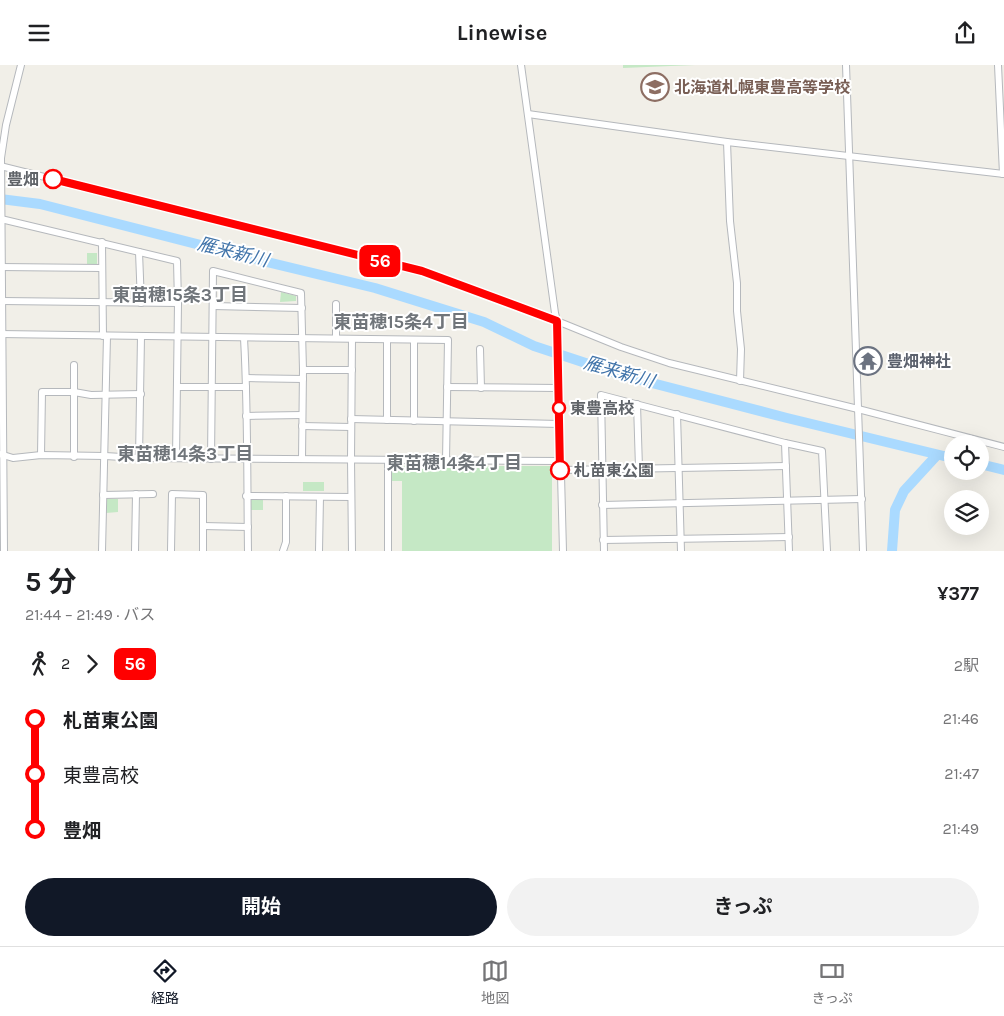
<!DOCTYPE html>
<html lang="ja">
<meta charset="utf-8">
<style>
body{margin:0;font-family:Karla,"Noto Sans JP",sans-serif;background:#f2f2f2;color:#202124;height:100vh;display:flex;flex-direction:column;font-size:19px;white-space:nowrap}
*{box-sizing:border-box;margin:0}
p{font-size:16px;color:#757577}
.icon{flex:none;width:28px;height:28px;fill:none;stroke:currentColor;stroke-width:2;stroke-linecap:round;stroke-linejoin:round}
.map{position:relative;height:486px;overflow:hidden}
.drawer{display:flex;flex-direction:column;background:#fff;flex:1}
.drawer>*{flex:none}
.badge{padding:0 10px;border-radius:8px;font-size:18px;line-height:32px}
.buttons{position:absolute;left:944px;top:370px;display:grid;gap:10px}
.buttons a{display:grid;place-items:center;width:45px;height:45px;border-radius:50%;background:#fff;box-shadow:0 5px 20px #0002;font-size:25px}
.map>.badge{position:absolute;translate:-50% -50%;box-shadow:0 0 0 2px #fff}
.legs{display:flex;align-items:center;gap:8px;height:55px;padding:0 25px;font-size:16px}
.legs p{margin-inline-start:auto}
.summary{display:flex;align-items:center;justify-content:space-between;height:85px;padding:0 25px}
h1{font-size:28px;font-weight:700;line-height:38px}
.action{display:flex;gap:10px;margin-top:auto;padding:10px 25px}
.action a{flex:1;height:58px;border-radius:30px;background:#111827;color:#fff;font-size:20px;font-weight:700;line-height:58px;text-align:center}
.action a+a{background:#f2f2f2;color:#202124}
ul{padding:0 25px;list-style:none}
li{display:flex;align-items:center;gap:18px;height:55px;font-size:19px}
li i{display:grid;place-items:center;width:8px;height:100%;margin:0 6px;background:currentColor}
li i::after{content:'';width:12px;height:12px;margin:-6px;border:4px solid;border-radius:50%;background:#fff}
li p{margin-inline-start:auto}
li:first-child i{background:linear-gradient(#0000 50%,currentColor 0)}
li:last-child i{background:linear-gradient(currentColor 50%,#0000 0)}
header{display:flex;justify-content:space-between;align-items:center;height:65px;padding:0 25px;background:#fff;font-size:22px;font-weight:700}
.tab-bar{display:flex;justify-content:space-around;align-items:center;height:70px;border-top:1px solid #e0e0e0;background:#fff;font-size:14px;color:#757577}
.tab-bar a{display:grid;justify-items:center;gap:2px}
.tab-bar .selected{color:#111827}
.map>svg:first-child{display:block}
.green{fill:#c5e8c5}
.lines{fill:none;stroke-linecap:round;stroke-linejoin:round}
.river{stroke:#aadaff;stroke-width:10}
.minor-casing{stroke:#b5b8bc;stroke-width:8}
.minor{stroke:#fff;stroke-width:6}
.line-1-casing{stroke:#fff;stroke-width:11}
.line-1{stroke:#f00;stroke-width:8}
.stop-1-dot{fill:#fff;stroke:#f00;stroke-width:2.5}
.labels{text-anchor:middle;stroke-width:4;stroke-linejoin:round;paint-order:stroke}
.education-label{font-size:16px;font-weight:bold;fill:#785e54;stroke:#fff;text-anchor:start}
.stop-label{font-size:16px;font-weight:bold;fill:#5f6368;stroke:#fff;text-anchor:start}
.worship-label{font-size:16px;font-weight:bold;fill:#5b616d;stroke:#fff;text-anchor:start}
.water-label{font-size:18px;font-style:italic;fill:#4174aa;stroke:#fff}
.neighbourhood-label{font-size:18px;font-weight:bold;fill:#70757a;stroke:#fff}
</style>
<header><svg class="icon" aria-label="menu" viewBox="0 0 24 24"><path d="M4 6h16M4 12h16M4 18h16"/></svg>Linewise<svg class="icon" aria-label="share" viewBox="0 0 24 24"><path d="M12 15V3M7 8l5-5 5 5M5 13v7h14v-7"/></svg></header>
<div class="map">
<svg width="1004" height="486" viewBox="0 0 1004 486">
<rect width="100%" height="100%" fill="#f1efe8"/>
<g class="green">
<path d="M623,0H695L623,3Z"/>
<rect x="87" y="188" width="10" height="11"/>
<path d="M281,227L296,231V236L280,237Z"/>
<path d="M390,401H552V486H402V416H390Z"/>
<rect x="303" y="417" width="21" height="9"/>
<path d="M263,433V445H249V434Z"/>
<path d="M106,434H118V447L106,448Z"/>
</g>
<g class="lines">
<g class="river">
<path d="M0,134L40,139L255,194L375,223L484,257L534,281L625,311L787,353L952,393"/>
<path d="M980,399L1004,405"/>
<path d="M892,486L895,445L904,426L937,390"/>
</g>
<defs>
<g id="minor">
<path d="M521,0L555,248L557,256L563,486"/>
<path d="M846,0L863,486"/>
<path d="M998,0L1003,109"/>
<path d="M528,49L727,77L1004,109"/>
<path d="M727,77L730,156L737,218V246L741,284L740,316"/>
<path d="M0,101L422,206L557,256L621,282L669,298L858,344L1004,382"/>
<path d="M1,154L177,196L178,238L176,393"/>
<path d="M102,177L103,271"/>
<path d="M139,187L141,238"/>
<path d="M0,202L102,203"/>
<path d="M2,236L178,238"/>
<path d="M213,241L302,243"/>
<path d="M0,269L448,275L446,396"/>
<path d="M244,273C248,344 247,415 248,486"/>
<path d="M336,273V239"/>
<path d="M387,275V355"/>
<path d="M414,275V356"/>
<path d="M480,284L481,323"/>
<path d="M74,300V392"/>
<path d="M303,305H352"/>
<path d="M246,313L303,314"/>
<path d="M177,322H246"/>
<path d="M447,322L558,323"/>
<path d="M637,339L639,403"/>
<path d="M677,349L681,486"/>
<path d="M246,351L302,350"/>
<path d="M351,354L559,359"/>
<path d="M302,361L351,362"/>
<path d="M785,378L789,486"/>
<path d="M0,389L13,393L41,390L105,391L139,393L560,396"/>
<path d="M41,390L42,327H74L91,330L141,329"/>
<path d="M139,393L141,271"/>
<path d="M211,394L213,206L301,228L303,305L302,394"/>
<path d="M388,396V486"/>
<path d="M561,405L786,401"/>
<path d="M103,430L153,429"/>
<path d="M246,431L351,432"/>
<path d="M602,440L862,434"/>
<path d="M203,461L248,462"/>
<path d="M603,475L789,472"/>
<path d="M4,486L1,93L6,60L21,0"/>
<path d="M102,486L107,271"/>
<path d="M135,486L136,429"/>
<path d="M171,486L172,429L203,430V486"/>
<path d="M283,486L286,477V431"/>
<path d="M319,486L320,432"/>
<path d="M352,486L351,394L352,274"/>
<path d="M604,486L601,330L785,378L822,386L827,486"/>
</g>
</defs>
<use href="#minor" class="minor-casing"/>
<use href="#minor" class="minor"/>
</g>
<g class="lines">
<defs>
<path id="line-1" d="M53,114L422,206L557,256L560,405"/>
</defs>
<use href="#line-1" class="line-1-casing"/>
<use href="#line-1" class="line-1"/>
</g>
<defs>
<symbol id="school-ring" viewBox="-11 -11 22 22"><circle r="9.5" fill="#fff" stroke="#8d6e63" stroke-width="1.5"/><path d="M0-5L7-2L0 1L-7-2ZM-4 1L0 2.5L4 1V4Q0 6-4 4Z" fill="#8d6e63"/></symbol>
<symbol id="temple-ring" viewBox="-11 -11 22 22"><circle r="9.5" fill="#fff" stroke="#6b7280" stroke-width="1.5"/><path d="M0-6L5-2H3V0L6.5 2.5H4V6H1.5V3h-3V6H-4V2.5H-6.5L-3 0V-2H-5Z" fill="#6b7280"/></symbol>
</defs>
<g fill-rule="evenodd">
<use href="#school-ring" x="639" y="6" width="32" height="32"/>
<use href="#temple-ring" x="852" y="280" width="32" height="32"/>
</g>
<g class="stop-1-dot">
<circle cx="53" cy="114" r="9"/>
<circle cx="559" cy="343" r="6"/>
<circle cx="560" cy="405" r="9"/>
</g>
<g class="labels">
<g class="education-label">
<text x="674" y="28">北海道札幌東豊高等学校</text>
</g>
<g class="stop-label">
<text x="39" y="120" text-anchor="end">豊畑</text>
<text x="570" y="349">東豊高校</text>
<text x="574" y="411">札苗東公園</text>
</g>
<g class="worship-label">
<text x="887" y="302">豊畑神社</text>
</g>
<g class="water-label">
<text transform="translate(233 187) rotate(14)" y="6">雁来新川</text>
<text transform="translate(619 307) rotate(16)" y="6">雁来新川</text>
</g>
<g class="neighbourhood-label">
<text x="180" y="236">東苗穂15条3丁目</text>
<text x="401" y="263">東苗穂15条4丁目</text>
<text x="185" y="395">東苗穂14条3丁目</text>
<text x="454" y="404">東苗穂14条4丁目</text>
</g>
</g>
</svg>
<div class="buttons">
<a><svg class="icon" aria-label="locate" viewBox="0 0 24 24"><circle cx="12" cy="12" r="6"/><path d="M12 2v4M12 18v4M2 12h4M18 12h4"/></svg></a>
<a><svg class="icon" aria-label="layers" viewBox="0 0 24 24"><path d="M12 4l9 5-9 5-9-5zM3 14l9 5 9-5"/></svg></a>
</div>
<b class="badge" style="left:380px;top:196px;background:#f00;color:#fff">56</b>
</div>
<section class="drawer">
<div class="summary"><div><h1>5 分</h1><p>21:44 – 21:49 · バス</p></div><b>¥377</b></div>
<div class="legs"><svg class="icon" aria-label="walk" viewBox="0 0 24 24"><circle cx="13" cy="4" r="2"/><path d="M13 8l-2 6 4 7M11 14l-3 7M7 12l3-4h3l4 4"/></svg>2<svg class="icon" aria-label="forward" viewBox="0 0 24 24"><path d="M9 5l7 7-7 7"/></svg><b class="badge" style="background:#f00;color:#fff">56</b><p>2駅</p></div>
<ul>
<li><i style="color:#f00"></i><b>札苗東公園</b><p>21:46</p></li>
<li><i style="color:#f00"></i><span>東豊高校</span><p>21:47</p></li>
<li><i style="color:#f00"></i><b>豊畑</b><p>21:49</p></li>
</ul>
<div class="action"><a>開始</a><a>きっぷ</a></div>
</section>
<nav class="tab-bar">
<a class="selected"><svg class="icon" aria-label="directions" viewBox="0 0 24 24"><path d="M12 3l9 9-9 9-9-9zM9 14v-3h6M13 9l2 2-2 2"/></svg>経路</a>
<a><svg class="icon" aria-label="map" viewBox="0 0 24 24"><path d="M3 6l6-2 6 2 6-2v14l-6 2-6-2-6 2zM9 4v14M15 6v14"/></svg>地図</a>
<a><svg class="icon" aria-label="tickets" viewBox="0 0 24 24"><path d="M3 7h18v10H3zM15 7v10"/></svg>きっぷ</a>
</nav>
